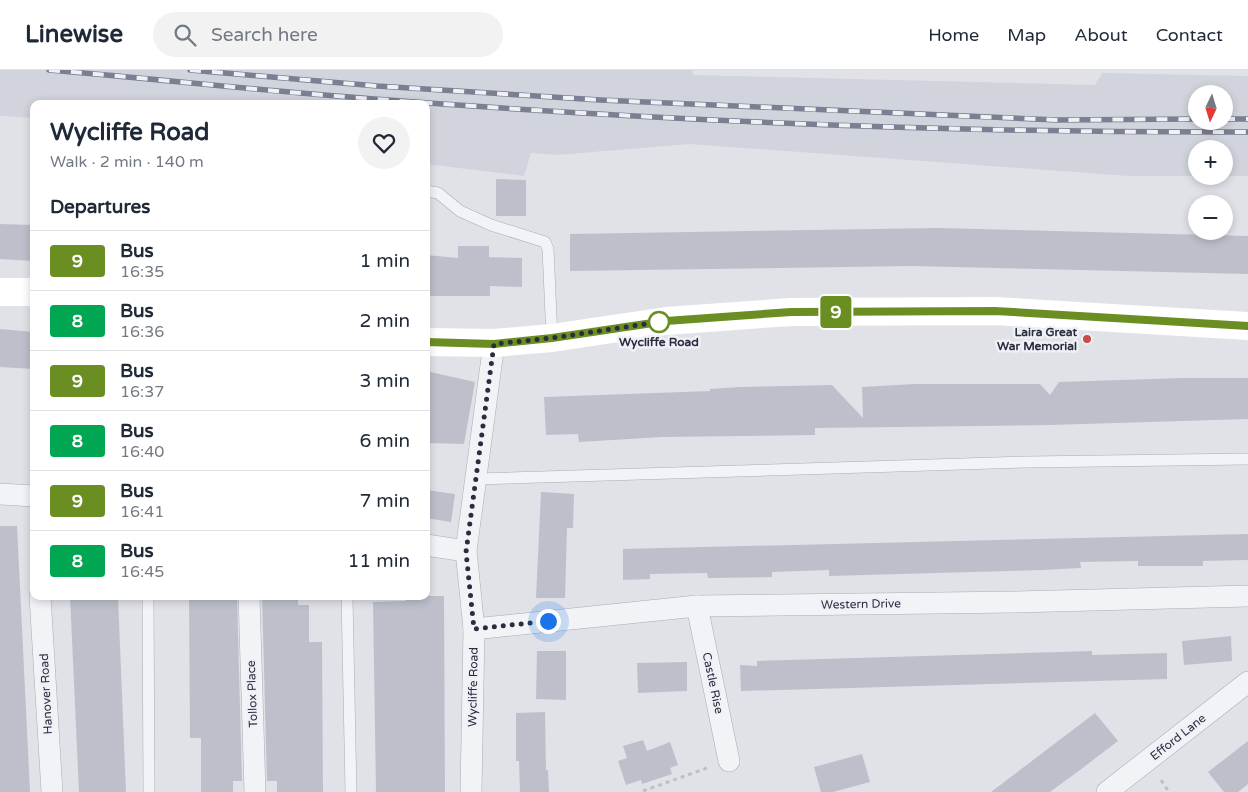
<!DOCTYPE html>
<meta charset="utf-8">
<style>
body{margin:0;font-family:"Varela Round",sans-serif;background:#f2f2f3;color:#1f2937;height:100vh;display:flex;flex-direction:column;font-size:19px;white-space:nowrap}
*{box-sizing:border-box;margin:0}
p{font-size:16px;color:#747a83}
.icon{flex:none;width:28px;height:28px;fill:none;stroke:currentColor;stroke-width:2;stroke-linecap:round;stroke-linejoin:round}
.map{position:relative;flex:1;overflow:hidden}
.side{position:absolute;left:30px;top:30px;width:400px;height:500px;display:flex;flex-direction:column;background:#fff;border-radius:10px;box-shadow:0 2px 8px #0003}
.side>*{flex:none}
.badge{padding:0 10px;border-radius:4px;font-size:18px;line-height:32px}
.needle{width:32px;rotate:184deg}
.controls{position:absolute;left:1188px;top:15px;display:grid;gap:10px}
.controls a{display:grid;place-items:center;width:45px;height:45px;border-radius:50%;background:#fff;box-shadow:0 2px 8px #0003;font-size:25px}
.you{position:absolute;width:25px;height:25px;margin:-12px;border:4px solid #fff;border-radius:50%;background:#1a73e8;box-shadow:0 0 0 8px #1a73e833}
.map>.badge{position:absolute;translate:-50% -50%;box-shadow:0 0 0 2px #fff}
h2{padding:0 20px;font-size:19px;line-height:45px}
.round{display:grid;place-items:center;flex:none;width:52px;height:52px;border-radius:26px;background:#f2f2f3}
.headline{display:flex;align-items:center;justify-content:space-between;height:85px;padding:0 20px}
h1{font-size:24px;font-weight:700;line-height:38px}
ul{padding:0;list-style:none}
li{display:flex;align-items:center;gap:15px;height:60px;padding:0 20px;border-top:1px solid #e0e1e3}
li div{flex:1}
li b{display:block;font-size:19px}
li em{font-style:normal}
li .badge{min-width:55px;font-weight:700;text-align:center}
header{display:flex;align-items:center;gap:30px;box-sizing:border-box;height:70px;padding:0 25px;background:#fff;border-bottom:1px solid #e0e1e3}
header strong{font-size:24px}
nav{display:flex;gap:28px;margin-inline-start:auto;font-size:18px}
.search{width:350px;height:45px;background:#f2f2f3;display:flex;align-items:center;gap:12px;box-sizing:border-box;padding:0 18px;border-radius:28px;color:#747a83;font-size:19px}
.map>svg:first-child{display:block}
.built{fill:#d2d4dd;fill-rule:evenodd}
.building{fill:#bdc0cb}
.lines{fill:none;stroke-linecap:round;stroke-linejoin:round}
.lane-casing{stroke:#a9acb5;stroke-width:12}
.street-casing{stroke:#a9acb5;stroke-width:22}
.path{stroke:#bec0c7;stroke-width:3;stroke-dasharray:4 4;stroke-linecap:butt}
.lane{stroke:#f2f3f7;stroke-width:11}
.street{stroke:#f2f3f7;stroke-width:21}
.secondary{stroke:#fff;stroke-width:28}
.rail-casing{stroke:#7a7f91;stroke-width:5.5}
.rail{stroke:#eff1f6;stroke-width:4;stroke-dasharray:11;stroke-linecap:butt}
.line-casing{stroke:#fff;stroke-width:11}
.line{stroke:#6b8e23;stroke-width:8}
.walk{stroke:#292d3f;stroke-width:5;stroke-dasharray:0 9}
.stop-dot{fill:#fff;stroke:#6b8e23;stroke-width:2.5}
.poi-dot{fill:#c94c49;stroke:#eff1f6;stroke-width:2}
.labels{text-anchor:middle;stroke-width:5;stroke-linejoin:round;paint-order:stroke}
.poi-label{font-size:12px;font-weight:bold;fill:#292d3f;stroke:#eff1f6;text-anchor:end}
.stop-label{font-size:12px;font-weight:bold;fill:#292d3f;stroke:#eff1f6}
.street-label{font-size:12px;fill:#292d3f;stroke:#eff1f6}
</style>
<header>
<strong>Linewise</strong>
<div class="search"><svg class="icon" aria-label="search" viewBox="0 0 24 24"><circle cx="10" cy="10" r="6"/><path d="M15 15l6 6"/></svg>Search here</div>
<nav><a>Home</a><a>Map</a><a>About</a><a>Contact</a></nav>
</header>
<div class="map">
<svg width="1248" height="722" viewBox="0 0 1248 722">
<rect width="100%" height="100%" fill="#e0e2e8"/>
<path class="built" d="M0,0H692L693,5L1095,15L1102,3L1248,6V106H1224V79H1196V106H1129L689,74L557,85L531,83L524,106L426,94V34H34V48L0,46ZM1196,24H1224V51H1196Z"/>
<g class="building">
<path d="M496,109L526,110V146H496Z"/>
<path d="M0,154L34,155V191L0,189Z"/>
<path d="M937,158L1248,166V204L911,196L570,201V164Z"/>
<path d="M458,176H489V187L522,188V217L490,216V226H426V185L458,188Z"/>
<path d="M0,259L34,262V299L0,297Z"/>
<path d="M426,301L475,312L464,374L426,373Z"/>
<path d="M1182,308H1248V349L1050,355L815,358V365L662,367L579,372L578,364L546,365L544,327L710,321V319L740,317L832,315L863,348L862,317L914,314H1040L1050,325L1059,312Z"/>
<path d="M426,420L455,424L451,452L426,448Z"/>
<path d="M541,422L574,424L573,458H567L565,528H536Z"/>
<path d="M0,456H17L30,722H0Z"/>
<path d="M1248,464V490L1203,491V496H1138V491L1080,492L1081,498L1042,500L829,506V500L772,502V507L708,508L707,503L650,504V509L623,510V479Z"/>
<path d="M70,526H118L126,722H79Z"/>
<path d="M201,526H237L242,711H233V722H201V668H190L189,530H201Z"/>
<path d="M262,526H298V535H309V572H322L323,722H277V711H267Z"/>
<path d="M406,526H444L445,722H376L373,532L406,531Z"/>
<path d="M1231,566L1232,591L1184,595L1182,571Z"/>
<path d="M537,581H566V630L536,629Z"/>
<path d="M1092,581V585L1167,583V609L741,621L740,595L757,596V591Z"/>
<path d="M687,592V621L638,623L637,593Z"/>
<path d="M545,642L546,700H548L549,722H520L519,691H516V643Z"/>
<path d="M1095,643L1118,671L1076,703L1050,722H991Z"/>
<path d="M643,670L647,681L670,672L678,695L670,698L672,704L642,714L641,710L626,715L618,691L627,688L623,676Z"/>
<path d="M1248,671V714L1238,722H1224L1208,702Z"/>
<path d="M862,684L870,712L833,722H821L814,697Z"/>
</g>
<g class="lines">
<defs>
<g id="lane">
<path d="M426,121L438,123L460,141L491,155L545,172L548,179L552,268"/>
<path d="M477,409L1028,392L1248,389"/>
<path d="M148,526L149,722"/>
<path d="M347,526L351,722"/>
</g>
<g id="street">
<path d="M0,424L34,426"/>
<path d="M426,475L466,481"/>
<path d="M40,526L52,722"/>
<path d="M249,526L255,722"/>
<path d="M697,536L729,691"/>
<path d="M474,559L697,536L1016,532L1248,526"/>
<path d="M471,722L474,559L466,481L494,273"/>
<path d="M1107,722L1248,612"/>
</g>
</defs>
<use href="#lane" class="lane-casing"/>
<use href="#street" class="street-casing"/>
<g class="path">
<path d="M1161,710L1169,722"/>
<path d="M643,721L707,698"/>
</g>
<use href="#lane" class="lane"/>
<use href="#street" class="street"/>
<g class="secondary">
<path d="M0,222H34"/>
<path d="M426,272L494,273L552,268L666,251L791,242L995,241L1248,256"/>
</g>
<defs>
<g id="rail">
<path d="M49,0C157,9 265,21 374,29C664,51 957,63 1248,62"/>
<path d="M190,0L377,16L600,30L1057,50L1196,49"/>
<path d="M1224,49H1248"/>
</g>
</defs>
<use href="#rail" class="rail-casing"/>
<use href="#rail" class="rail"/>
</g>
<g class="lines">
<defs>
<path id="line" d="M426,272L494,274L552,268L666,251L791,242L995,241L1248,256"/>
</defs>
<use href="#line" class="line-casing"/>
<use href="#line" class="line"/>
<path class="walk" d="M548,551L474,559L466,482L494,274L552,268L666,251L659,252"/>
</g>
<circle class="stop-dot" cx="659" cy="252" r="10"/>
<circle class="poi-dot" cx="1087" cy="269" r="5"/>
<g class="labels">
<g class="poi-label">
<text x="1077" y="266">Laira Great<tspan x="1077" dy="14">War Memorial</tspan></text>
</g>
<g class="stop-label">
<text x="659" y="276">Wycliffe Road</text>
</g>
<g class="street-label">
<text transform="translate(861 534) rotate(-1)" y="4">Western Drive</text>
<text transform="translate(713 613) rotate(78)" y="4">Castle Rise</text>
<text transform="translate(473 617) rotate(-89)" y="4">Wycliffe Road</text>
<text transform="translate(46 624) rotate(-93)" y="4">Hanover Road</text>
<text transform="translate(252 624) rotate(-92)" y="4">Tollox Place</text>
<text transform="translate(1178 667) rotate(-38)" y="4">Efford Lane</text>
</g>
</g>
</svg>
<div class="controls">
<a><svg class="needle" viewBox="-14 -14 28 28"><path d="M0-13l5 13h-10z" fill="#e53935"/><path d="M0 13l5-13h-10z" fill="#747a83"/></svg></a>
<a>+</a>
<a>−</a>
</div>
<div class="you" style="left:548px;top:551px"></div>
<b class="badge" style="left:836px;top:242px;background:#6b8e23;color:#fff">9</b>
<section class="side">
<div class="headline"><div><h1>Wycliffe Road</h1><p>Walk · 2 min · 140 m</p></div><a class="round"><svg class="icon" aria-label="heart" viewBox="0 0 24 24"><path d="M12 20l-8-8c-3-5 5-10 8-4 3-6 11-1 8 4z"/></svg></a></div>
<h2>Departures</h2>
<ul>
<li><span class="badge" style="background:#6b8e23;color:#fff">9</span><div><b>Bus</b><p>16:35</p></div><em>1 min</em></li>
<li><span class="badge" style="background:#00a651;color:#fff">8</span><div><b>Bus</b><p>16:36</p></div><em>2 min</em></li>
<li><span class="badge" style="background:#6b8e23;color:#fff">9</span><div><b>Bus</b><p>16:37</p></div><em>3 min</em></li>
<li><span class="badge" style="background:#00a651;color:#fff">8</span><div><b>Bus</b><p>16:40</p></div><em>6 min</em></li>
<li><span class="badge" style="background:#6b8e23;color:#fff">9</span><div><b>Bus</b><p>16:41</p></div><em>7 min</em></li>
<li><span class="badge" style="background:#00a651;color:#fff">8</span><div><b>Bus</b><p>16:45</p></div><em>11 min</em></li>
</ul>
</section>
</div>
